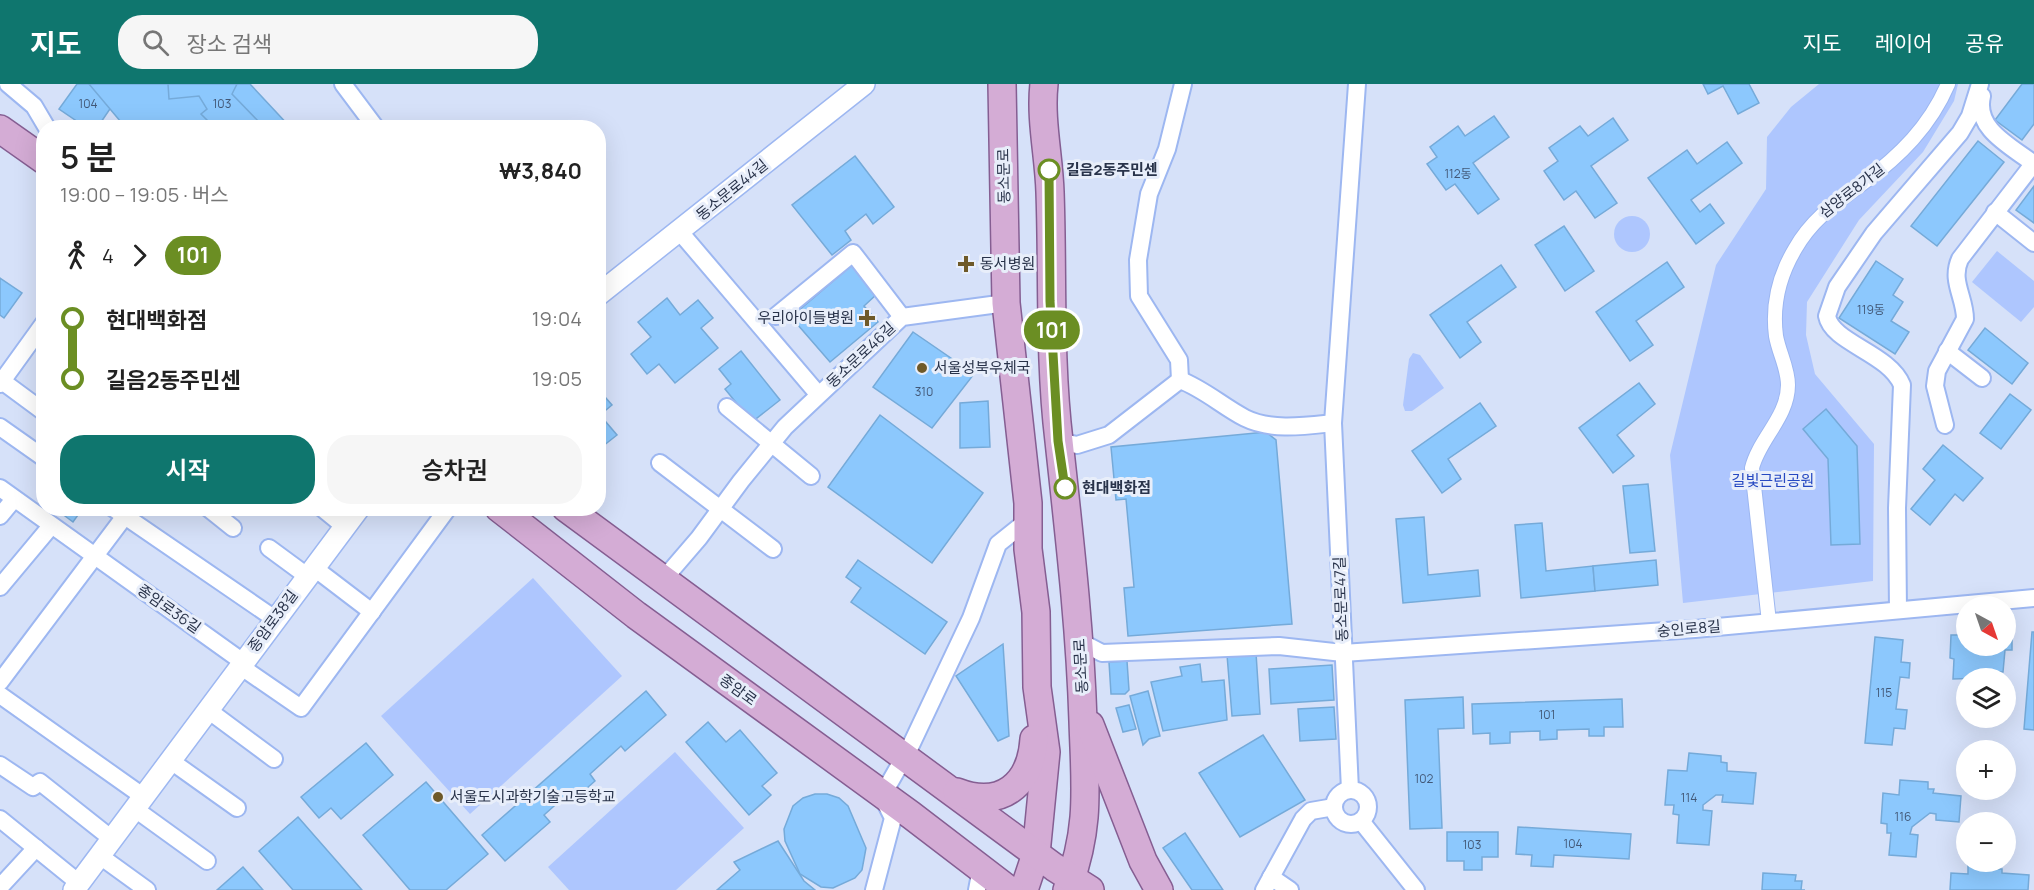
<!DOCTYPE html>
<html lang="ko">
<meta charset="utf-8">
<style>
body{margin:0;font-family:Manrope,"Noto Sans KR",sans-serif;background:#f6f6f6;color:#222;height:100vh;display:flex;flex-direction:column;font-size:22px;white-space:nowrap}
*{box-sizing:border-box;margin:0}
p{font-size:20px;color:#767676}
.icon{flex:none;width:33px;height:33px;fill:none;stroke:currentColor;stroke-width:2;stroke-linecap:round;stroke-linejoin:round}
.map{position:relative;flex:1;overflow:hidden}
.drawer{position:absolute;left:36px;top:36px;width:570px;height:396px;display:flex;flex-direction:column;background:#fff;border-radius:24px;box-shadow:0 6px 24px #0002}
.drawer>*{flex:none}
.badge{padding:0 12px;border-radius:20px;font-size:21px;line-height:39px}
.needle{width:39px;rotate:140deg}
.tools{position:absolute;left:1956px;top:512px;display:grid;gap:12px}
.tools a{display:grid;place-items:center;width:60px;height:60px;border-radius:50%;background:#fff;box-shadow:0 6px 24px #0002;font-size:30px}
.map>.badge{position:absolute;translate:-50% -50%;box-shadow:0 0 0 3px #fff}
.legs{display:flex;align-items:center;gap:9px;height:66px;padding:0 24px;font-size:20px}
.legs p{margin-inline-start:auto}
.head{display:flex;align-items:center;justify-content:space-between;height:102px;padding:0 24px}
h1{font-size:33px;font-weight:600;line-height:45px}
.cta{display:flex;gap:12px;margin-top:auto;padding:12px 24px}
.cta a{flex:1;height:69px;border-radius:24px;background:#0f766e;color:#fff;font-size:24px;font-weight:600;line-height:69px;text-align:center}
.cta a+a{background:#f6f6f6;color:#222}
ul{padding:0 24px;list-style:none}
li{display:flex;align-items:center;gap:21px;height:60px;font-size:22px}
li i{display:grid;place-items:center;width:9px;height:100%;margin:0 8px;background:currentColor}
li i::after{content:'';width:15px;height:15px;margin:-8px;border:4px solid;border-radius:50%;background:#fff}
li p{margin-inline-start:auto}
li:first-child i{background:linear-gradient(#0000 50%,currentColor 0)}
li:last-child i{background:linear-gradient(currentColor 50%,#0000 0)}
header{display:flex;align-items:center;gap:36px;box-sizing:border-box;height:84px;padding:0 30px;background:#0f766e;color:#fff}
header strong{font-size:28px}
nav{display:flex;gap:33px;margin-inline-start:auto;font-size:21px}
.search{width:420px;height:54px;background:#f6f6f6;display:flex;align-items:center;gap:15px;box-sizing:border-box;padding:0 21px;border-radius:24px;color:#767676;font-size:22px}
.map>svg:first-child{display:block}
.green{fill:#aec6fe}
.building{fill:#8cc8fd;stroke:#75aad9;stroke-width:1.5}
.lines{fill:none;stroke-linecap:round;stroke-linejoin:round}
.pedestrian-casing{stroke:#9db7f1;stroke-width:16}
.minor-casing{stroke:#9db7f1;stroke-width:20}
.tertiary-casing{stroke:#9db7f1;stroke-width:24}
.primary-casing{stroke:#855e92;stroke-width:30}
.pedestrian{stroke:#fff;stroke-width:14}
.minor{stroke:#fff;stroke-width:16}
.tertiary{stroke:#fff;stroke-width:21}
.primary{stroke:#d4acd5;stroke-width:27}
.line-1-casing{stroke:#fff;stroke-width:14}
.line-1{stroke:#6b8e23;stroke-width:9}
.stop-1-dot{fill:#fff;stroke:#6b8e23;stroke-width:3}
.poi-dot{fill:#6e5928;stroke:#e8eefa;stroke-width:2}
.labels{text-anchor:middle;stroke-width:6;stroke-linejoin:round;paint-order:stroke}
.number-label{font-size:12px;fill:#425877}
.stop-label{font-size:15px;font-weight:bold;fill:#29334a;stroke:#e8eefa;text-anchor:start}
.street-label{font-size:15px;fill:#29334a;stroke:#e8eefa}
.poi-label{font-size:15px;fill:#29334a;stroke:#e8eefa;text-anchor:start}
.park-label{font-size:15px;fill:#2548c1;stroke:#e8eefa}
</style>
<header>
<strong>지도</strong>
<div class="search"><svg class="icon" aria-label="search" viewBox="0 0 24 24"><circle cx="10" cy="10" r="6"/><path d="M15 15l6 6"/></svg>장소 검색</div>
<nav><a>지도</a><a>레이어</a><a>공유</a></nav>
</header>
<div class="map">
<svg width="2034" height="806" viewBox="0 0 2034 806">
<rect width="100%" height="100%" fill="#d6e1f9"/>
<g class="green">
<path d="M1819,0H1958L1954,17L1923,68L1859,136L1807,218L1806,251L1815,290L1874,360L1873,497L1683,519L1670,371L1716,181L1766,105L1767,53L1791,23Z"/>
<circle cx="1632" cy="150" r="18"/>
<path d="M1997,167L2034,197V223L2021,238L1972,198Z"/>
<path d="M1413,269L1420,271L1444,304L1412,327H1405L1403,321L1409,275Z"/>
<path d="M533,494L622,592L470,730L381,632Z"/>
<path d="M675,668L744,744L676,806H569L548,783Z"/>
</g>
<g class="building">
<path d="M77,0H154L155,14L116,16L97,44H87L59,25Z"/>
<path d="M89,0H250L291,44H126Z"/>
<path d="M168,0H237L232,10L261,40L257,44H215L201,30L207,25L199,12L169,15Z"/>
<path d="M1703,0H1749L1759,19L1738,30L1723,2L1708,10Z"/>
<path d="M2022,0H2034V40L2022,56L1995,36Z"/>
<path d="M1494,32L1509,53L1473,79L1499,115L1478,130L1455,100L1446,106L1427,80L1437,73L1430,63L1458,42L1465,52Z"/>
<path d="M1613,34L1628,56L1591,82L1617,119L1595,134L1576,107L1564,116L1544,87L1558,77L1549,64L1580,42L1588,52Z"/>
<path d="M1978,57L2004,78L1937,162L1911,142Z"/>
<path d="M1727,58L1742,79L1691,116L1700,128L1710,120L1724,139L1696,160L1648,94L1687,66L1697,80Z"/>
<path d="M855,72L894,123L873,140L866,130L845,147L851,156L832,171L792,121Z"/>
<path d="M2034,102V139L2016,126Z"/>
<path d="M1564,142L1594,187L1565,207L1535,161Z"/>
<path d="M1876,177L1903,195L1893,211L1903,218L1891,237L1909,248L1895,270L1839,234Z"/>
<path d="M1667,178L1684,203L1636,237L1653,261L1630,277L1596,228Z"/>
<path d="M852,181L877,210L864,222L878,238L830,278L791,233Z"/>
<path d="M1501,181L1516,203L1467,238L1481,258L1460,274L1430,231Z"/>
<path d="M0,194L22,209L4,234L0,231Z"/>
<path d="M667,214L680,231L698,216L713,234L701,244L718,264L675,299L659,280L647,290L631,270L651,253L638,238Z"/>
<path d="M1985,244L2028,279L2012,300L1968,266Z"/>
<path d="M913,248L974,290L932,344L873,303Z"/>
<path d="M741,267L780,316L752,338L725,305L731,300L719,285Z"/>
<path d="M1639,299L1655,320L1617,351L1634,372L1613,389L1579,344Z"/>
<path d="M598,305L612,321L600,331L617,351L598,366Z"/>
<path d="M2010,310L2031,326L2001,365L1980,349Z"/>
<path d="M988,317L990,363L960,364V319Z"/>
<path d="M1480,319L1496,342L1448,375L1461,395L1442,409L1412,367Z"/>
<path d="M1826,325L1857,362L1860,460L1831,461L1828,375L1803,345Z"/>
<path d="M880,331L983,409L932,479L828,403Z"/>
<path d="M1266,348L1276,356L1292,540L1128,552L1124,504L1134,503L1126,415L1116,416L1111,363Z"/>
<path d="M1943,361L1983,394L1963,417L1955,410L1930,441L1911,425L1935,396L1923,385Z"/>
<path d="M1648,400L1655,467L1630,469L1623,402Z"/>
<path d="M59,424H83L73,438L57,426Z"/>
<path d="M1424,433L1428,491L1478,486L1480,512L1403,519L1396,435Z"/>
<path d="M1542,439L1546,487L1593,482L1595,507L1521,514L1515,441Z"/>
<path d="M858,476L947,538L925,570L851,518L861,504L846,493Z"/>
<path d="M1656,476L1658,501L1595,507L1593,482Z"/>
<path d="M2032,548H2034V646L2024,645Z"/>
<path d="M1951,551H1966V561H2006V553H2012V566H2005L2003,588L1983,587V594L1953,595L1954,575L1950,574Z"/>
<path d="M1875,553L1903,556L1901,578L1910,579L1909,594L1900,593L1896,625L1907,626L1905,645L1894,644L1892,661L1865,659Z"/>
<path d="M1003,560L1009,652L998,657L956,592Z"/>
<path d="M1256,569L1260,630L1232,632L1227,571Z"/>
<path d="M1127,577L1129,606L1125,610H1111L1109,578Z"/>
<path d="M1200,580L1202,598L1224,596L1227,636L1163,647L1151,598L1182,592L1180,583Z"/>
<path d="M1332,581L1334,616L1271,620L1269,585Z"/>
<path d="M646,607L666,631L625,667L621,662L590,690L595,697L578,712L572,706L544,731L550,738L505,777L482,751Z"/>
<path d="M1148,607L1160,652L1149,655L1143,661L1130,612Z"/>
<path d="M1463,613L1464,644L1438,645L1442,744L1410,745L1405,616Z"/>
<path d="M1622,615L1623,643H1604V652H1589V645L1557,646V655L1540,656V647L1510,648V659L1490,660V649L1473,650L1472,620Z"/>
<path d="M1129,621L1136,645L1123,648L1116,624Z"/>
<path d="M1334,623L1336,655L1300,657L1298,625Z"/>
<path d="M708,638L726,658L740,646L777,689L762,702L771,711L749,731L686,658Z"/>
<path d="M1263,651L1305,716L1240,753L1199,689Z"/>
<path d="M366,659L393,691L341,735L331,724L319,734L301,713Z"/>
<path d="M1689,669L1721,672V678L1727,679V687L1756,689L1753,720L1722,718L1723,711H1716L1703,721V726L1712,727L1709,761L1677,759L1679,731L1673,730L1674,721H1665L1668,686L1687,687Z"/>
<path d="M1900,696L1928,698V705H1934L1933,709L1961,712L1959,738L1936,736V730L1930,729L1912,743L1910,750L1918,751L1916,773L1889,771L1891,749H1887V740L1881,739L1883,709L1899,711Z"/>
<path d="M426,698L488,770L446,806H410L363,751Z"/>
<path d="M815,710H827L839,714L848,722L866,764L862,786L855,794L833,804L821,803L800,790L785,757L784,745L793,722L803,714Z"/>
<path d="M298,733L362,806H293L259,767Z"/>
<path d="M1518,743L1631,750L1629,775L1554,771L1553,783L1531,782L1532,771L1516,770Z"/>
<path d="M1447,748H1498V773H1482V786H1464V777H1447Z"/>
<path d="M1185,749L1223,806H1192L1163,764Z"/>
<path d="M778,757L804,797L815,806H717L740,786L734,778Z"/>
<path d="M1968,777L1997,778L1996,785H2002V789L2029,791L2028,806H1950L1951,789L1968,790Z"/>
<path d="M243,783L263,806H217Z"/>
<path d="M1763,789L1796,791L1795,797H1802L1801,806H1805H1762Z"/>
</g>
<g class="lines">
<defs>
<path id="pedestrian" d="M1769,538L1752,384C1759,355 1788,333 1788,301C1788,284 1779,269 1776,252C1772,221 1779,192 1795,165C1812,135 1836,119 1863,99C1900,72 1930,42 1948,0"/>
<g id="minor">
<path d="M8,0L34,22L47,44"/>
<path d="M343,0L376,44"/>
<path d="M1982,12C1974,45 2011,62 2034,80"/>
<path d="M1995,128L2034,159"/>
<path d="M680,148L818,310"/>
<path d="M776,232L853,169L902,233"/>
<path d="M1947,267L1982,294"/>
<path d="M1180,296L1179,276L1139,212L1138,176L1149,110L1167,65L1183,0"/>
<path d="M1180,296C1204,305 1222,322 1245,334C1271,347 1305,342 1333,339"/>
<path d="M2,297L44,328"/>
<path d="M0,300L44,239"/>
<path d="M727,323L811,392"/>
<path d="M1945,341L1935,302L1937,287L1965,235C1965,213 1950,197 1960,175L2034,79"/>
<path d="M0,343L44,374"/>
<path d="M1058,357L1077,361L1109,351L1180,296"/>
<path d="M660,379L773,465"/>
<path d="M0,404L243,578"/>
<path d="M113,424L275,535"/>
<path d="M208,424L233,444"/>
<path d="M322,424L344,442"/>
<path d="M0,432L14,415"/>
<path d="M269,464L307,492"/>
<path d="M313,483L372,528"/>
<path d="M662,497L699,454L741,397L785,343L902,233L1006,219"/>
<path d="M0,503L51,442"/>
<path d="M1898,526L1897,424L1902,301C1889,269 1832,259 1827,232L1837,203L1874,149L1960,49L1970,32L1980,0"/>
<path d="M1081,558L1102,569L1279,562L1343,569L1695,545L2034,514"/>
<path d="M240,582L301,624L448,424"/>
<path d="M0,598L131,424"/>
<path d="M0,611L144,713"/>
<path d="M208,626L274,675"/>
<path d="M171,677L237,724"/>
<path d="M0,681L33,703L40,698L112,755"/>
<path d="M1350,706L1333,339L1357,0"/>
<circle cx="1351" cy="723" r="17"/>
<path d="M135,725L207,777"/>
<path d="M0,735L79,799"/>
<path d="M1361,737L1416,806"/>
<path d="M100,772L147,806"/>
<path d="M1271,793L1290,806"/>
<path d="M0,803L36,764"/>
<path d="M874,806L893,734L882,712L911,661L971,534L998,460L1028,436"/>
<path d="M977,806L981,785"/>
<path d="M1264,806L1303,735L1311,727L1334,723"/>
</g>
<g id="tertiary">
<path d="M598,211L864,0"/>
<path d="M74,806L359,424"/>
</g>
<g id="primary">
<path d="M1002,0L1006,219L1028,419V465L1036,528L1037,603L1046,668L1036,770L1024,806"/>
<path d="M1044,0C1040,35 1049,73 1050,108C1053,191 1049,274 1059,357C1069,450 1080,543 1083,637C1085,702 1091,743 1067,806"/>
<path d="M0,45L44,76"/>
<path d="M499,424L636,531L911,731L1009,806"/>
<path d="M566,424L1054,783L1090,806"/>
<path d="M1090,641L1143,777L1159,806"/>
<path d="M957,708C1001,725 1031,701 1034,655"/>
</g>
</defs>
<use href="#pedestrian" class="pedestrian-casing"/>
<use href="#minor" class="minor-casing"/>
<use href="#tertiary" class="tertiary-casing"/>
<use href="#primary" class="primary-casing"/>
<use href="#pedestrian" class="pedestrian"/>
<use href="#minor" class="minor"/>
<use href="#tertiary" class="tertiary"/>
<use href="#primary" class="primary"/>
</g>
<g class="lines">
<defs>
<path id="line-1" d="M1049,86L1050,217L1058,357L1065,404"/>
</defs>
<use href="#line-1" class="line-1-casing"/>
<use href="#line-1" class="line-1"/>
</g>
<g class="stop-1-dot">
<circle cx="1049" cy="86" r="10"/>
<circle cx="1065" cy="404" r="10"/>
</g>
<g class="poi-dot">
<path d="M963 171h6v6h6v6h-6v6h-6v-6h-6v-6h6z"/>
<path d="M864 225h6v6h6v6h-6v6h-6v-6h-6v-6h6z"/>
<circle cx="922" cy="284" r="6"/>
<circle cx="438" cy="713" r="6"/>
</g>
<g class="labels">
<g class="number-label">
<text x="88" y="24">104</text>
<text x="222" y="24">103</text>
<text x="1458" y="94">112동</text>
<text x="1871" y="230">119동</text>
<text x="924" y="312">310</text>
<text x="1884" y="613">115</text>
<text x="1547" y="635">101</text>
<text x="1424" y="699">102</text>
<text x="1689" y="718">114</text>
<text x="1903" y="737">116</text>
<text x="1573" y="764">104</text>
<text x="1472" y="765">103</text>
</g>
<g class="stop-label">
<text x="1066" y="91">길음2동주민센</text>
<text x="1082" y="409">현대백화점</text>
</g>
<g class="street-label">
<text transform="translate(1004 92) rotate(-91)" y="5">동소문로</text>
<text transform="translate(732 106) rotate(-39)" y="5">동소문로44길</text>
<text transform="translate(1852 107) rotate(-38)" y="5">삼양로8가길</text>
<text transform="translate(861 271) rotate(-43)" y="5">동소문로46길</text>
<text transform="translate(1341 515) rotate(-92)" y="5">동소문로47길</text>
<text transform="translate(169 525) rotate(35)" y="5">종암로36길</text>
<text transform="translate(273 537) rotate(-54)" y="5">종암로38길</text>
<text transform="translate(1689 545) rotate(-5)" y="5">숭인로8길</text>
<text transform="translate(1081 582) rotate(-93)" y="5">동소문로</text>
<text transform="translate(738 606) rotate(36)" y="5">종암로</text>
</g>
<g class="poi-label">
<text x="980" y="185">동서병원</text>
<text x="854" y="239" text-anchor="end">우리아이들병원</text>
<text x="934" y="289">서울성북우체국</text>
<text x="450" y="718">서울도시과학기술고등학교</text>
</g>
<g class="park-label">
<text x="1773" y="402">길빛근린공원</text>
</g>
</g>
</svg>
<div class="tools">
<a><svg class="needle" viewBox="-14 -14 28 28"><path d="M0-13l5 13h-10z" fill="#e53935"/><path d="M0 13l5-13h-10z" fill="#767676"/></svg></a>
<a><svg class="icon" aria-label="layers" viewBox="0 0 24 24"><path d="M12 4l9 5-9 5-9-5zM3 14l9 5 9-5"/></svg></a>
<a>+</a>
<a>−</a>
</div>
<b class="badge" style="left:1052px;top:246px;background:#6b8e23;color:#fff">101</b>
<section class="drawer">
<div class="head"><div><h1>5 분</h1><p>19:00 – 19:05 · 버스</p></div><b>₩3,840</b></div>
<div class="legs"><svg class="icon" aria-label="walk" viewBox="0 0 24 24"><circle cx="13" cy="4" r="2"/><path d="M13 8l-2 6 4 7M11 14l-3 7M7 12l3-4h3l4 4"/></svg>4<svg class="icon" aria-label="forward" viewBox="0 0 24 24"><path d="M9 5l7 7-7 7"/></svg><b class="badge" style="background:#6b8e23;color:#fff">101</b></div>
<ul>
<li><i style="color:#6b8e23"></i><b>현대백화점</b><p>19:04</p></li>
<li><i style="color:#6b8e23"></i><b>길음2동주민센</b><p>19:05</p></li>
</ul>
<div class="cta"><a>시작</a><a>승차권</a></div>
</section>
</div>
